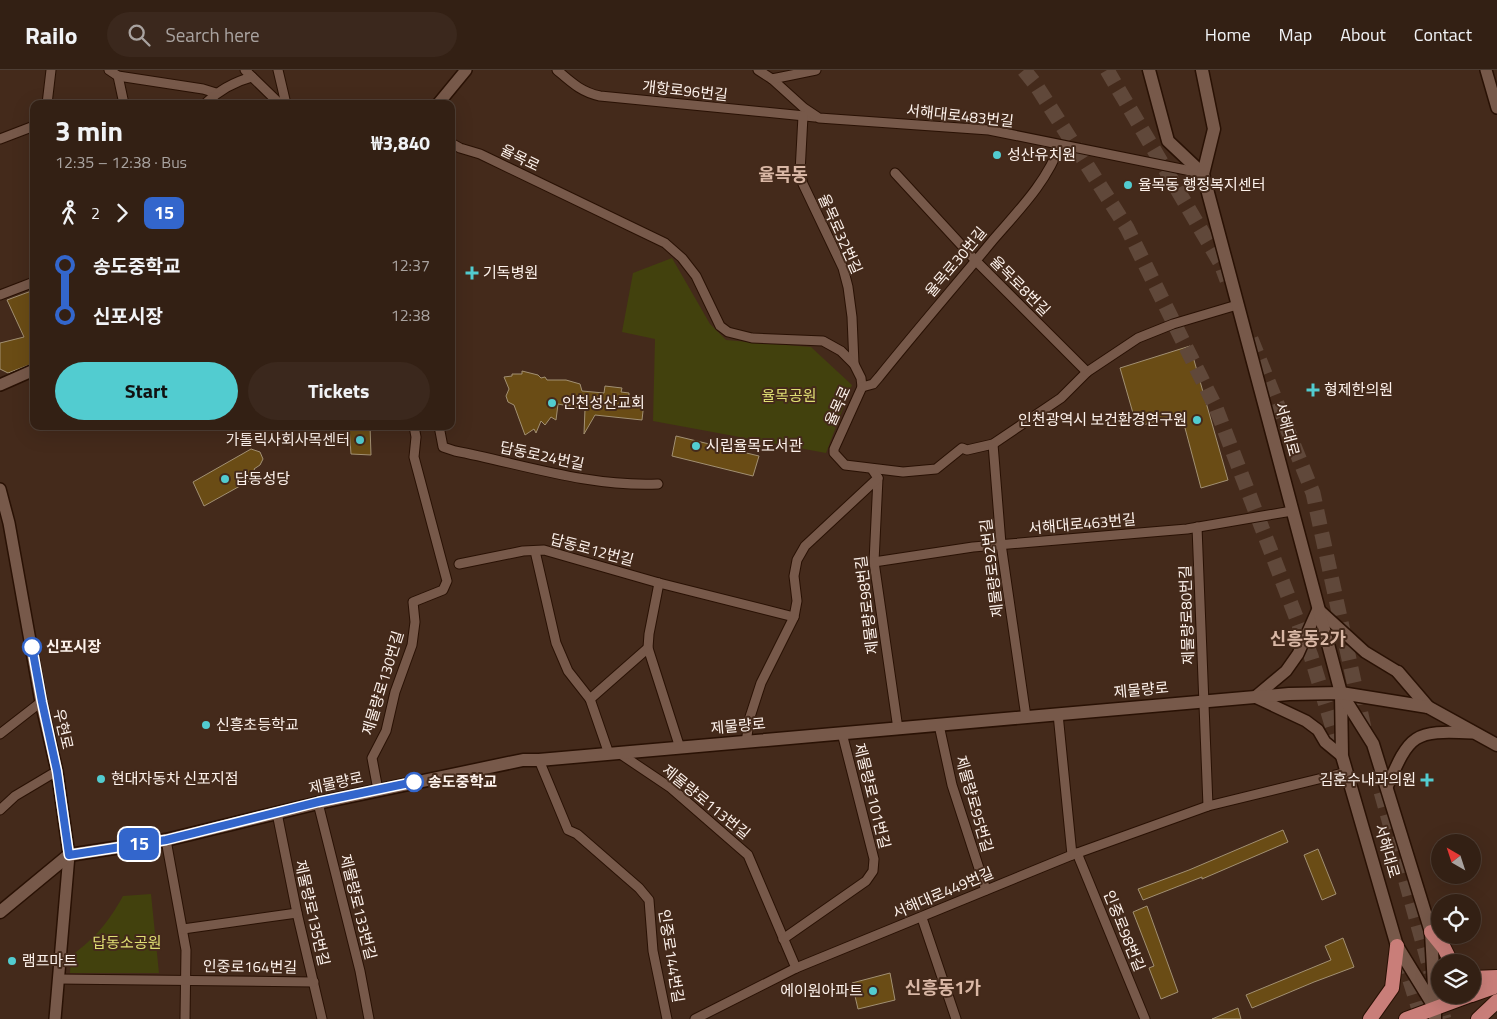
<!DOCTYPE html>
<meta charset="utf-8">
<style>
body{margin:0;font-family:"Titillium Web","Noto Sans KR",sans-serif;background:#3b281d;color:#f1f3f6;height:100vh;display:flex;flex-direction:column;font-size:19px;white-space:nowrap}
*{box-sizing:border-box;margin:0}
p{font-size:16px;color:#a9a3a0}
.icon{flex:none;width:28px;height:28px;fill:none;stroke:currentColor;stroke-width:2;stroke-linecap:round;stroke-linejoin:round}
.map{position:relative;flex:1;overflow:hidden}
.sheet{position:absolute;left:30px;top:30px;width:425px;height:330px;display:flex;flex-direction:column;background:#332014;border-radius:10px;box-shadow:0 5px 20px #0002,0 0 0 1px #4e3e34}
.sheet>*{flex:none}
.badge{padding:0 10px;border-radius:8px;font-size:18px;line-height:32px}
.needle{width:32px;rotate:321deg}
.controls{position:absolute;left:1431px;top:764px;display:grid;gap:10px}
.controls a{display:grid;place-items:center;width:50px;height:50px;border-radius:50%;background:#332014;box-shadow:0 5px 20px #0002,0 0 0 1px #4e3e34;font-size:25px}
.map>.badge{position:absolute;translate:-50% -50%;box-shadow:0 0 0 2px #fff}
.legs{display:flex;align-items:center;gap:8px;height:55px;padding:0 25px;font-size:16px}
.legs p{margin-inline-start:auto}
.head{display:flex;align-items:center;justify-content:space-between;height:85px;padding:0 25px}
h1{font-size:28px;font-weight:700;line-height:38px}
.primary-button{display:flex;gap:10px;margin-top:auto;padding:10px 25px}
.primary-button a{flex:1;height:58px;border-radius:30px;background:#52ccd0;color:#111;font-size:20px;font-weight:700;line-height:58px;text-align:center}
.primary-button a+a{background:#3b281d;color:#f1f3f6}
ul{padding:0 25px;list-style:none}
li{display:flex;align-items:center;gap:18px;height:50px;font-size:19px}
li i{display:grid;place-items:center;width:8px;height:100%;margin:0 6px;background:currentColor}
li i::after{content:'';width:12px;height:12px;margin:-6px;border:4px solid;border-radius:50%;background:#332014}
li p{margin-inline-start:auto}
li:first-child i{background:linear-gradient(#0000 50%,currentColor 0)}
li:last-child i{background:linear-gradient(currentColor 50%,#0000 0)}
header{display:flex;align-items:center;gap:30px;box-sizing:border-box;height:70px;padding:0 25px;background:#332014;border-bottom:1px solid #4e3e34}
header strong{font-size:24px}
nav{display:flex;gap:28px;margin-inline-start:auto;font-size:18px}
.search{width:350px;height:45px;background:#3b281d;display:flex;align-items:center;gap:12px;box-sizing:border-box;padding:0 18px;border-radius:28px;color:#a9a3a0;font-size:19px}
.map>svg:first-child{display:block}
.green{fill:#42410d}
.building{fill:#6a4c15;stroke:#a29073}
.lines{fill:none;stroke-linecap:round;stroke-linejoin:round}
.motorway-tunnel{stroke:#60483a;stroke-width:15;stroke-dasharray:15 8;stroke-linecap:butt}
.minor-casing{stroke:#291104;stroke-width:11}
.tertiary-casing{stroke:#291104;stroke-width:14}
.secondary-casing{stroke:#291104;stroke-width:15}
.primary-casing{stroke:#291104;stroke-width:16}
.minor{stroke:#77594a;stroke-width:9}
.tertiary{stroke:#77594a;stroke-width:11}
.secondary{stroke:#77594a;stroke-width:12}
.primary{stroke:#c97e79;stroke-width:14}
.line-1-casing{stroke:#fff;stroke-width:11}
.line-1{stroke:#36c;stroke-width:8}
.poi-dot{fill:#52ccd0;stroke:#442a1b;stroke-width:2}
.stop-1-dot{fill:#fff;stroke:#36c;stroke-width:2.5}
.labels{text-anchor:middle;stroke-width:4;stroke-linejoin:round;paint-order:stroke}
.street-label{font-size:15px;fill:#fdf2ec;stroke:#442a1b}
.poi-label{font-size:15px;fill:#fdf2ec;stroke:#442a1b;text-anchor:start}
.park-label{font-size:15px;fill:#dfde73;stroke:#442a1b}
.stop-label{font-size:15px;font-weight:bold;fill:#fdf2ec;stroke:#442a1b;text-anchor:start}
.quarter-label{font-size:18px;font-weight:bold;fill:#d9b7a5;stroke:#442a1b}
</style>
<header>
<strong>Railo</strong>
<div class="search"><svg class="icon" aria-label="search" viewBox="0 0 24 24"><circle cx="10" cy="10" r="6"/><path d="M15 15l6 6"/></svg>Search here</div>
<nav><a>Home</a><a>Map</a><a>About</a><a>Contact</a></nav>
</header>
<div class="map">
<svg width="1497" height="949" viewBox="0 0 1497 949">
<rect width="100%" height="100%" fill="#442a1b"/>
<g class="green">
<path d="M672,188L710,254L726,270L811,277L852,315L826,383L653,351L655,269L622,262L633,203Z"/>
<path d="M151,824L159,903H70L71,886C96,867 108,853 123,826Z"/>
</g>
<g class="building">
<path d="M34,220V293L8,303L0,299V273L24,267L7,230Z"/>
<path d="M1190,276L1228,410L1201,418L1181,343L1137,357L1120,298Z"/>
<path d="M522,301L538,305L541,308L545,307L547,310H566L580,314L582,321L604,323L605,316L622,318L621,322L629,323V330L644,332L642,350L595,345L584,364L585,339L558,334L556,350L551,347L545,355L541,351L536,363L534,359L525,365L514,335L508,332L506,326L509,319L504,307L512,306V304H522Z"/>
<path d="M349,356H370L371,385L351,384Z"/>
<path d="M676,366L759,386L753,406L672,386Z"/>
<path d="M251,379L260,382L263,389L260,395L254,399L258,406L204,436L193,412Z"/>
<path d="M1283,760L1288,772L1202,809V807L1143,830L1138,819L1189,800Z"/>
<path d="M1318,779L1336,824L1322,830L1304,785Z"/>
<path d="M1147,836L1178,922L1161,929L1149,898L1154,896L1133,842Z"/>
<path d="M1343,868L1354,897L1314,912L1252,938L1246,925L1331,890L1325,876Z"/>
<path d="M890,903L895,930L858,939L852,913Z"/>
<path d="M1238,938L1241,949H1212Z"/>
</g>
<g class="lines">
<g class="motorway-tunnel">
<path d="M1024,0L1036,15L1127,158L1216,338L1311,586L1341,685"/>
<path d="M1107,0L1221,194L1227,210"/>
<path d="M1251,269L1313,423L1364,658"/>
<path d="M1375,700L1431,902"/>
<path d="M1403,888L1422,949"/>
<path d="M1437,924L1444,949"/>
</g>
<defs>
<g id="minor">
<path d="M109,0L118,6L203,19L216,23"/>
<path d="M245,0L280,34"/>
<path d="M278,0L286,34"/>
<path d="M557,0C571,12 581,22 600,26L815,47"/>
<path d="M758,0L772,9L804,38L819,48L989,60L1201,103"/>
<path d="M118,6L124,34"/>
<path d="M772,9L816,0"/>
<path d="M47,34L51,0"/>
<path d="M205,34C219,20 233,12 252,7"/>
<path d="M803,46L800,102L803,114L843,198L848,217L852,247L854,294"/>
<path d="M0,69L34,56"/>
<path d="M451,73L460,78L480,84L665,173L682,188L696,206L720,256L728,262L752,268L823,271L841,281L854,294L861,308L862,317L834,379V383L845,395L903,402L936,399L962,378L967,380L993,374L1061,328L1087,302L1138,268L1173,254L1237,235"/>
<path d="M895,103L976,191L1087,302"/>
<path d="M0,225L34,212"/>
<path d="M862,317L873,314L879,307C916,261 955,216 993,170C1018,141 1047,112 1060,75"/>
<path d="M439,356L443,377L455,381C522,394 588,417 658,414"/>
<path d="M993,374L1001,474L1026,647"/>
<path d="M878,408L874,492L898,659"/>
<path d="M1197,457L1208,736"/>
<path d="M535,481L556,573L568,601L590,629L648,578"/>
<path d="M874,492L973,477L1187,459L1292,441"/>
<path d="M459,494L523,481L544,480L659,513L794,547"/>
<path d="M659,513L649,564L648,578L680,678"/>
<path d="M590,629L609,684"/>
<path d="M1058,644L1072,785"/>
<path d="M939,655L952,715L986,820"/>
<path d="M0,664L41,632"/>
<path d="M746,672L750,647L761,613L794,547L797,531L794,506L797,490L805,476L878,408L872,399"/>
<path d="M619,683L671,718L748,785L796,898"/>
<path d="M539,690L568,760L577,764L639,818L649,830L653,881L667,949"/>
<path d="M378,720L372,688L386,661L395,622L412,575L415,552L413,532L443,520L447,511L414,387L416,367L414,356"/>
<path d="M318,733L360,901L369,949"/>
<path d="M0,740L15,726L57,701"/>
<path d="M277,743L297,843L322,949"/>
<path d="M166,770L186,880L185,949"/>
<path d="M1077,783L1145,949"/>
<path d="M922,848L956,949"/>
<path d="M183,859L297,843"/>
<path d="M783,869L866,811L873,801L874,789L842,663"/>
<path d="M58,909L314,912"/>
<path d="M695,949L796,898L1072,785L1208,736L1347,702"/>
</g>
<g id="tertiary">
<path d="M1486,0L1497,38"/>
<path d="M438,34L466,0"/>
<path d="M0,315L34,300"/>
<path d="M0,419L9,453L41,632L57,701L69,785L55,949"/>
<path d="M1342,686L1325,672L1318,660L1306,651L1255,627L1286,601L1298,584L1318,539L1365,582L1398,602"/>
<path d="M1387,717C1410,664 1413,660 1472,663"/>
</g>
<g id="secondary">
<path d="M1149,0L1168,71L1203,104"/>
<path d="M1202,0L1214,59L1203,104L1341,623L1342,686L1397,876L1435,938V949"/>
<path d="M1398,602L1428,637"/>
<path d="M1341,623L1373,674L1431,862L1435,935"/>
<path d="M0,842L69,785L166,770L318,733L523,690H539L1289,624L1341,623L1428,637L1497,675"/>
</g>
<g id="primary">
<path d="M1431,862L1444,878L1451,892"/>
<path d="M1472,908L1497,907"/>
<path d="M1472,925L1497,916"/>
<path d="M1370,949L1392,918L1397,876"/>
<path d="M1406,949L1471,925"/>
<path d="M1478,949L1497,931"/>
</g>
</defs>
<use href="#minor" class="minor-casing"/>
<use href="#tertiary" class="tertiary-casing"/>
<use href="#secondary" class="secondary-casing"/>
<use href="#primary" class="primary-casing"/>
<use href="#minor" class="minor"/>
<use href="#tertiary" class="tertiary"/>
<use href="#secondary" class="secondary"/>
<use href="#primary" class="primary"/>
</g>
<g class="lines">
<defs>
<path id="line-1" d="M32,577L42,632L57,701L69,785L166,770L318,732L414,712"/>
</defs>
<use href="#line-1" class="line-1-casing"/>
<use href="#line-1" class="line-1"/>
</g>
<g class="poi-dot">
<circle cx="997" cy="85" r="5"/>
<circle cx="1128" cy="115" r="5"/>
<path d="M469.5 195.5h5v5h5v5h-5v5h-5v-5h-5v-5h5z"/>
<path d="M1310.5 312.5h5v5h5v5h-5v5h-5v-5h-5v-5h5z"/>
<circle cx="552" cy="333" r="5"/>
<circle cx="1197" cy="350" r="5"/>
<circle cx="360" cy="370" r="5"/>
<circle cx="696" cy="376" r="5"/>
<circle cx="225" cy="409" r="5"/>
<circle cx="206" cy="655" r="5"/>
<circle cx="101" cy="709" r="5"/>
<path d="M1424.5 702.5h5v5h5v5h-5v5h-5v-5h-5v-5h5z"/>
<circle cx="12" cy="891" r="5"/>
<circle cx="873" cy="921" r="5"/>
</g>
<g class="stop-1-dot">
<circle cx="32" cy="577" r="9"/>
<circle cx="414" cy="712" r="9"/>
</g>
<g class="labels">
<g class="street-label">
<text transform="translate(685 21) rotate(6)" y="5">개항로96번길</text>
<text transform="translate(960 46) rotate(6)" y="5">서해대로483번길</text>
<text transform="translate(520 88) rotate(26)" y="5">율목로</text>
<text transform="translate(840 164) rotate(66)" y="5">율목로32번길</text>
<text transform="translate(956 192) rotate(-50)" y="5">율목로30번길</text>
<text transform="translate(1020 216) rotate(45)" y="5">율목로8번길</text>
<text transform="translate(838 336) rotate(-66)" y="5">율목로</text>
<text transform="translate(1287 359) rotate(75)" y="5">서해대로</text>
<text transform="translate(542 386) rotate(12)" y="5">답동로24번길</text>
<text transform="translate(1082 454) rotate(-5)" y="5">서해대로463번길</text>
<text transform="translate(592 480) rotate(15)" y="5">답동로12번길</text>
<text transform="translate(992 498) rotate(-97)" y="5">제물량로92번길</text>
<text transform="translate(867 535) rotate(-97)" y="5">제물량로98번길</text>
<text transform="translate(1187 545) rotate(-92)" y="5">제물량로80번길</text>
<text transform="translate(383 613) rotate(-73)" y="5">제물량로130번길</text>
<text transform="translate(1141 620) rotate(-5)" y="5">제물량로</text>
<text transform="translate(738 656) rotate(-5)" y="5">제물량로</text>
<text transform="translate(63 659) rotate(77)" y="5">우현로</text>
<text transform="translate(336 713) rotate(-12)" y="5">제물량로</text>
<text transform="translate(872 726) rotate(76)" y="5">제물량로101번길</text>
<text transform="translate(706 732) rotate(39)" y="5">제물량로113번길</text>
<text transform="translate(974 734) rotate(74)" y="5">제물량로95번길</text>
<text transform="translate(1387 781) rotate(74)" y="5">서해대로</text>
<text transform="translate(943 823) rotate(-23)" y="5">서해대로449번길</text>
<text transform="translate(358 837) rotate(76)" y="5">제물량로133번길</text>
<text transform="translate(312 843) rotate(77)" y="5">제물량로135번길</text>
<text transform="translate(1124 861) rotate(68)" y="5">인중로98번길</text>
<text transform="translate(671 886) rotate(81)" y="5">인중로144번길</text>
<text transform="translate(250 897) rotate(1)" y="5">인중로164번길</text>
</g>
<g class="poi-label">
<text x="1007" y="90">성산유치원</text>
<text x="1138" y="120">율목동 행정복지센터</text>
<text x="483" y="208">기독병원</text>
<text x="1324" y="325">형제한의원</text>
<text x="562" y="338">인천성산교회</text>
<text x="1187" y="355" text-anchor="end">인천광역시 보건환경연구원</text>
<text x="350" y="375" text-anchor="end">가톨릭사회사목센터</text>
<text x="706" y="381">시립율목도서관</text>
<text x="235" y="414">답동성당</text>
<text x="216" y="660">신흥초등학교</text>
<text x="111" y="714">현대자동차 신포지점</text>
<text x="1416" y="715" text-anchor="end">김훈수내과의원</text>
<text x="22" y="896">램프마트</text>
<text x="863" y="926" text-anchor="end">에이원아파트</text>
</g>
<g class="park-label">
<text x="789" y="331">율목공원</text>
<text x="127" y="878">답동소공원</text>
</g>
<g class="stop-label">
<text x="46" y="582">신포시장</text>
<text x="428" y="717">송도중학교</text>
</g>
<g class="quarter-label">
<text x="783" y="111">율목동</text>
<text x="1308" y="575">신흥동2가</text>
<text x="943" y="924">신흥동1가</text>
</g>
</g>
</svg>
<div class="controls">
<a><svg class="needle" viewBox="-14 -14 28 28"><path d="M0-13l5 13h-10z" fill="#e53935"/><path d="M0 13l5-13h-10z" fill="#a9a3a0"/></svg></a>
<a><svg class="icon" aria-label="locate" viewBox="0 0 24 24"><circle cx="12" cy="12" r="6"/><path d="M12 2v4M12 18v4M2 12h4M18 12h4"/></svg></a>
<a><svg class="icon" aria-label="layers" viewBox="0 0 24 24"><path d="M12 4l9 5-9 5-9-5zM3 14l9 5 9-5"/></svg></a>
</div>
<b class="badge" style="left:139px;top:774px;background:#36c;color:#fff">15</b>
<section class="sheet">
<div class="head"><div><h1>3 min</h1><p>12:35 – 12:38 · Bus</p></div><b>₩3,840</b></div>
<div class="legs"><svg class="icon" aria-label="walk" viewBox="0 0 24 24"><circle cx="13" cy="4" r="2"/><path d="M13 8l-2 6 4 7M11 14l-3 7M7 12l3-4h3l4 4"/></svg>2<svg class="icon" aria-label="forward" viewBox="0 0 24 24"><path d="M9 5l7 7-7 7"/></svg><b class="badge" style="background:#36c;color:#fff">15</b></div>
<ul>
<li><i style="color:#36c"></i><b>송도중학교</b><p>12:37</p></li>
<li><i style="color:#36c"></i><b>신포시장</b><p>12:38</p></li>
</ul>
<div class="primary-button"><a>Start</a><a>Tickets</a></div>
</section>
</div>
